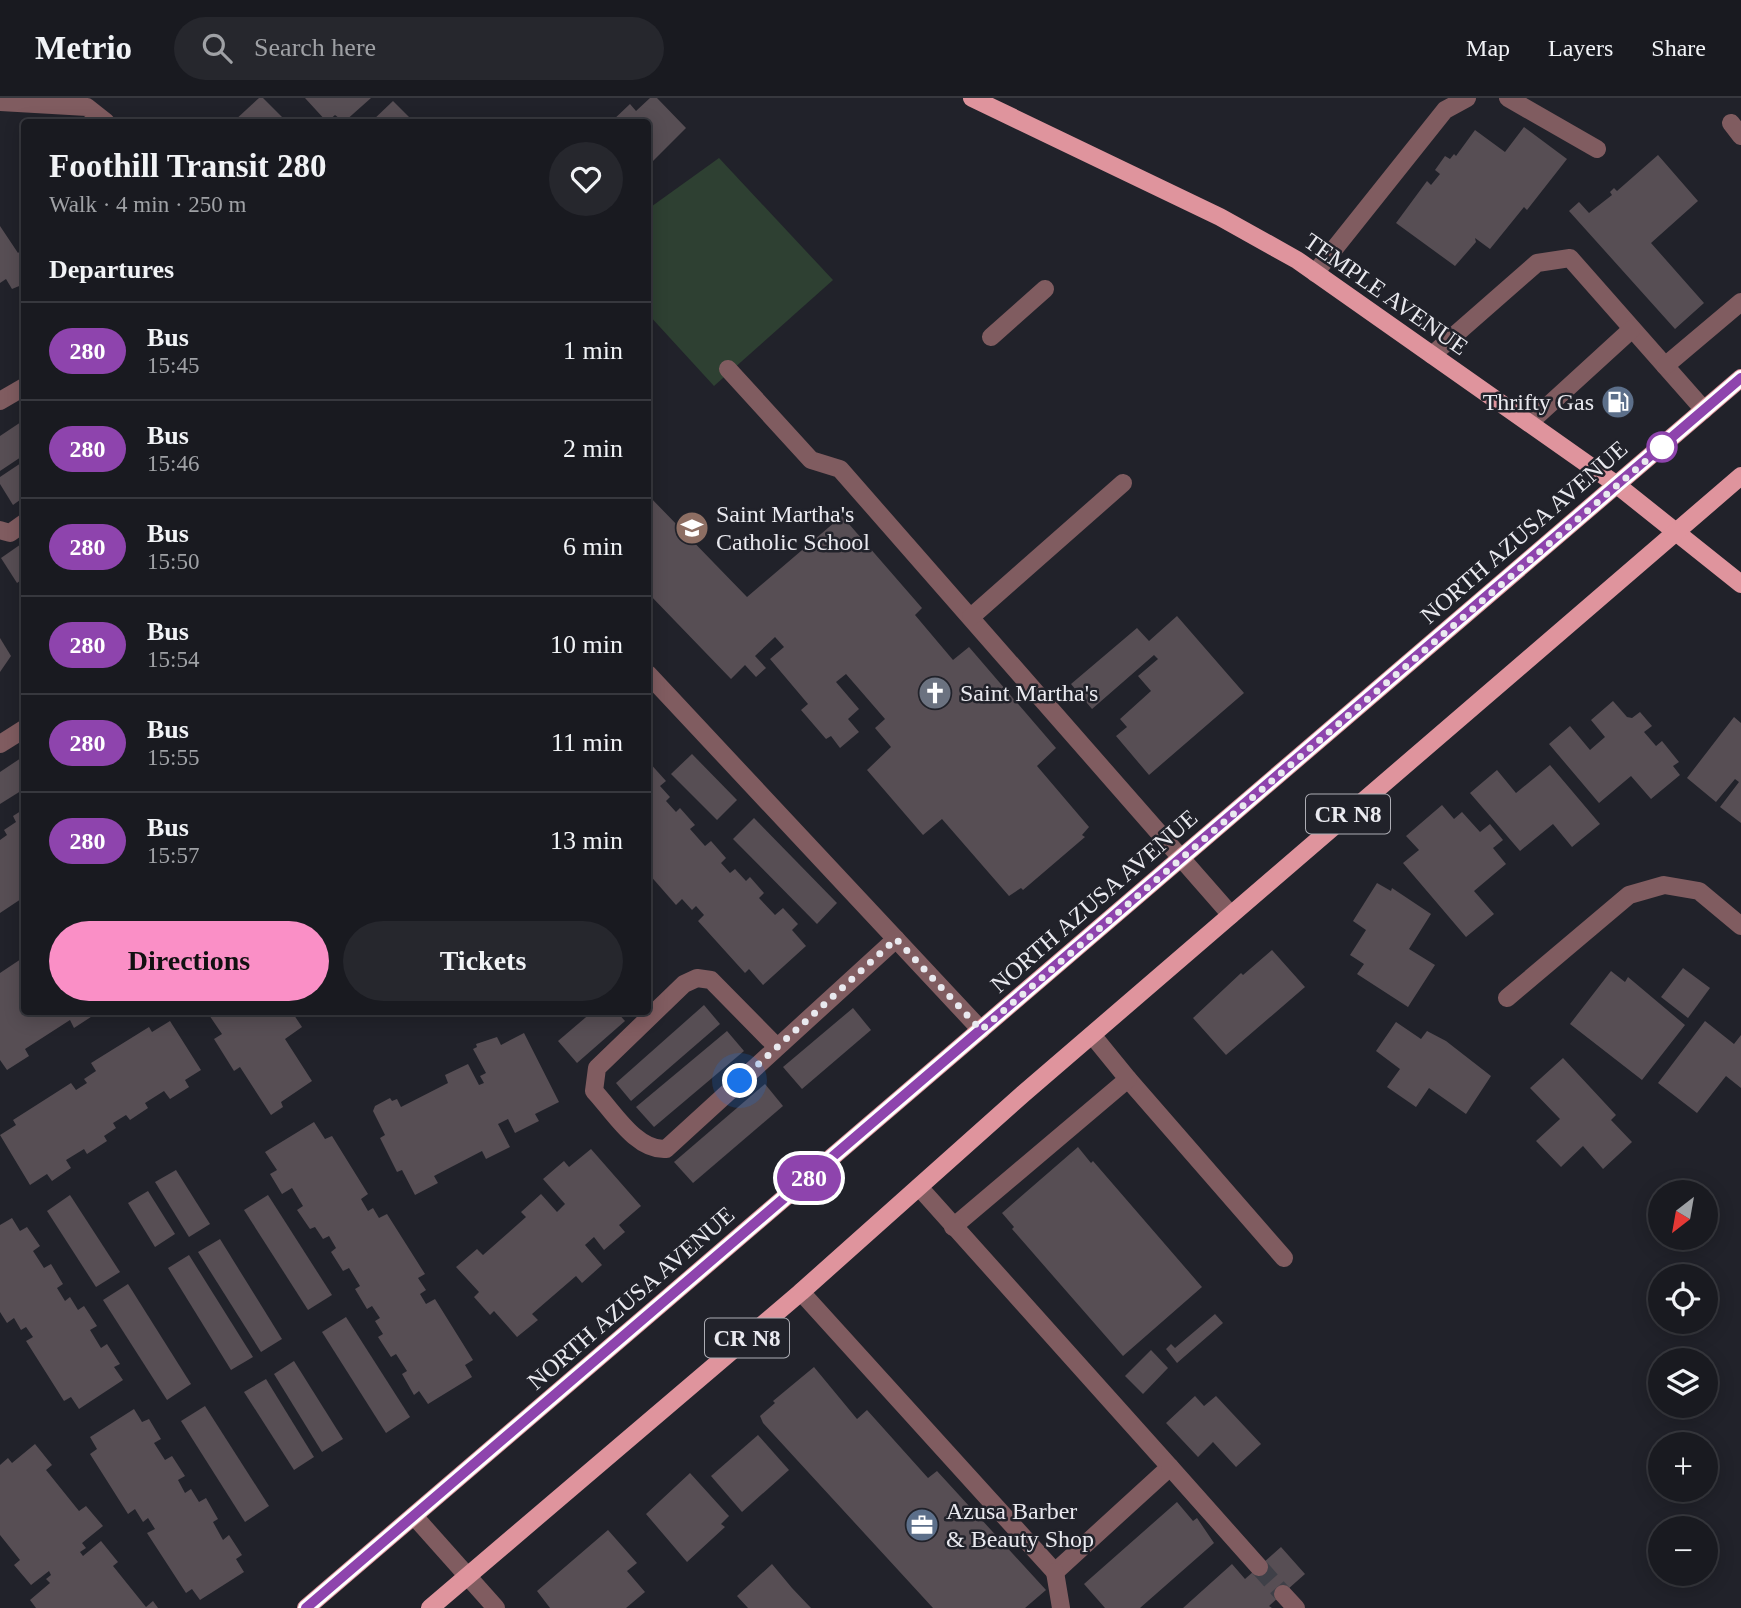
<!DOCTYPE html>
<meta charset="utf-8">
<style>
body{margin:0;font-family:"Times New Roman",serif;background:#26272d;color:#f1f3f6;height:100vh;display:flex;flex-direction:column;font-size:26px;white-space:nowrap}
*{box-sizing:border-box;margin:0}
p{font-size:23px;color:#9fa1a5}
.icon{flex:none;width:38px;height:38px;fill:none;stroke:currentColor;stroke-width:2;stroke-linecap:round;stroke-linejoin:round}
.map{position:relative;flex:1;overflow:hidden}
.details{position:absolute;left:21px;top:21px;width:630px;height:896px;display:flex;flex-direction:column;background:#191a20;border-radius:7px;box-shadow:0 4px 18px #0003,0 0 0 2px #37383e}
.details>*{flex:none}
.badge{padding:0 14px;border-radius:23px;font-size:24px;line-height:46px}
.needle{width:46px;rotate:211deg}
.fabs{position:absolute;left:1648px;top:1082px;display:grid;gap:14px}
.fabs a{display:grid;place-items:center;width:70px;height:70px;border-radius:50%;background:#191a20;box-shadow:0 4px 18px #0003,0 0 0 2px #37383e;font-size:35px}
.you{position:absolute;width:35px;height:35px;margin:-18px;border:5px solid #fff;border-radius:50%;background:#1a73e8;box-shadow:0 0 0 10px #1a73e833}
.map>.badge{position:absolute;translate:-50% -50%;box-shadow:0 0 0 4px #fff}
h2{padding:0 28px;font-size:26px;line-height:63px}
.round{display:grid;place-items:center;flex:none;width:74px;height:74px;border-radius:37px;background:#26272d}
.overview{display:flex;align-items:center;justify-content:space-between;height:119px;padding:0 28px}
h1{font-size:33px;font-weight:600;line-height:52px}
.primary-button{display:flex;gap:14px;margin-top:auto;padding:14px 28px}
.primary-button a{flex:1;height:80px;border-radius:42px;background:#fa8fc6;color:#111;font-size:28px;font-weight:600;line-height:80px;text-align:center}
.primary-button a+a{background:#26272d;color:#f1f3f6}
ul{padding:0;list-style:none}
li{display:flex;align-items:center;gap:21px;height:98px;padding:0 28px;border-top:2px solid #37383e}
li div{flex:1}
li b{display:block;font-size:26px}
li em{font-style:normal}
li .badge{min-width:77px;font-weight:700;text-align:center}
header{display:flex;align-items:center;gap:42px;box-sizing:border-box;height:98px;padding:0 35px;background:#191a20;border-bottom:2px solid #37383e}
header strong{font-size:33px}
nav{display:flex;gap:38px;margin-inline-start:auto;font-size:24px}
.search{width:490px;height:63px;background:#26272d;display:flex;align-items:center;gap:18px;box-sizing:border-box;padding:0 24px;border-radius:38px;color:#9fa1a5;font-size:26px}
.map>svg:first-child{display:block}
.green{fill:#2e4032}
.building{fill:#574e54}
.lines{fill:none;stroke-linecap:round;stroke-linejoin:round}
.minor-tunnel{stroke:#3f4048;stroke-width:18;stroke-dasharray:18 9;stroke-linecap:butt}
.minor{stroke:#805c60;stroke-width:18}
.major{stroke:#df949d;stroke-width:18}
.line-casing{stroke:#fff;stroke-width:16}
.line{stroke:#8e44ad;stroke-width:10}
.walk{stroke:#e9e9ef;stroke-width:7;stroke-dasharray:0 12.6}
.stop-dot{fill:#fff;stroke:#8e44ad;stroke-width:3.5}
.labels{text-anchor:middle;stroke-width:5;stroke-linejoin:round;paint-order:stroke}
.shield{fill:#21222a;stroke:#adadb4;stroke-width:2}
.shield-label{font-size:23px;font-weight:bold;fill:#e9e9ef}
.street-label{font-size:24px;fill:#e9e9ef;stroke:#21222a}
.poi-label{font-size:24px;fill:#e9e9ef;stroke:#21222a;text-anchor:start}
</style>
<header>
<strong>Metrio</strong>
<div class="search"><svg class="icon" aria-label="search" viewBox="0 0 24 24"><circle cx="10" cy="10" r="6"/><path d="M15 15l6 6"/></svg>Search here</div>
<nav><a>Map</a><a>Layers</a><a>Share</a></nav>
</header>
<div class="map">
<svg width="1741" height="1510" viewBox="0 0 1741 1510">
<rect width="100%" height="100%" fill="#21222a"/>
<path class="green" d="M719,60L833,182L714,288L648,216V111Z"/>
<g class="building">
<path d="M259,0H263L287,24H233Z"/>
<path d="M305,0H371L344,24L335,17L327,24Z"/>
<path d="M650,0H657L686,30L648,68V24H611L630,6L636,13Z"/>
<path d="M393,3L414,24H371Z"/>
<path d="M1524,29L1567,61L1527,112L1524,109L1490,151L1475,140L1476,144L1455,168L1396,125L1427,83L1431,87L1440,76L1435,72L1445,58L1450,61L1454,56L1456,58L1475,32L1505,54Z"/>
<path d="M1658,57L1698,103L1651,145L1704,205L1675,231L1569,113L1579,104L1589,115L1612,97L1610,94L1614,90L1617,93Z"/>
<path d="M0,128L18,155L21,152L19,148L24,144V186L12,191L6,181L0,185Z"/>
<path d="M24,322V357L0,373V338Z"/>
<path d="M24,363V399L13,407L0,386V379Z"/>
<path d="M648,397L747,499L842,418L922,510L915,517L953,562L969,549L1056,650L1037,668L1089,729L1082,737L1085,739L1023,792L1021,790L1009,798L942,721L923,737L867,672L891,649L875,630L885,621L846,576L836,584L859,611L848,621L859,634L840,650L831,638L826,641L801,612L808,606L770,561L784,549L775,539L755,558L766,570L756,579L745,567L731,581L648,495Z"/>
<path d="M24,444V480L17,485L1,460Z"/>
<path d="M1177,518L1244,595L1149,677L1116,638L1127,629L1120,621L1151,593L1138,578L1158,561L1154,557L1092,611L1071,586L1137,530L1149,543Z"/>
<path d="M0,540L11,558L0,574Z"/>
<path d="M1613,603L1627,619L1632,620L1640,614L1652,628L1644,634L1656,648L1662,643L1679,664L1673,668L1680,677L1651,701L1631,678L1599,705L1549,646L1570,628L1590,652L1605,639L1591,622Z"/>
<path d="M1734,619L1741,625V725L1720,709L1739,684L1735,681L1716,704L1687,680Z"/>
<path d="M692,656L737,702L717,722L671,676Z"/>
<path d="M24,658V691L0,706V674Z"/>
<path d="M648,663L666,683L660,688L670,699L666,703L676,714L680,710L695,727L690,731L705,748L711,743L726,760L721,765L730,775L735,771L746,783L750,779L764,795L759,800L775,817L783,810L798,826L792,832L806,848L763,887L749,871L745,875L698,823L704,817L696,808L692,812L682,801L676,807L648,775Z"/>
<path d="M1550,667L1600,726L1572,749L1553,726L1520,753L1470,695L1497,672L1516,695Z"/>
<path d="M1442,707L1454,721L1462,714L1480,734L1490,726L1503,742L1493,750L1506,766L1474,793L1494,816L1466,839L1403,765L1419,752L1406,738Z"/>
<path d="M24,711V799L0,815V742L7,737L4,732L16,724L13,718Z"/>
<path d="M754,720L837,805L817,826L733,741Z"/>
<path d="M1377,785L1391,793L1392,790L1431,816L1409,851L1435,867L1408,909L1357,876L1364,866L1350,857L1366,832L1353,823Z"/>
<path d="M1272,852L1305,889L1226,957L1193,920L1241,875L1243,877Z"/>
<path d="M24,859V914L97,915L74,930L70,922L25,951L29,958L7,972L0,962V875Z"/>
<path d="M1683,870L1710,890L1688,920L1661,899Z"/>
<path d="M1611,873L1625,884L1628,879L1685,927L1642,982L1570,926Z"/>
<path d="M704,907L720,926L631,1003L616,985Z"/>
<path d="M853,910L871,932L802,991L783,969Z"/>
<path d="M207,914H292L302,929L285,941L312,983L281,1004L283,1009L271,1017L240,969L234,973L214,941L222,936Z"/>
<path d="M592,914H617L625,923L577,965L558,943Z"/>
<path d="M170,923L201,972L185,982L189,989L170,1001L164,993L145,1005L148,1010L130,1022L126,1017L113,1025L116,1030L104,1038L107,1043L87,1056L84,1051L66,1062L71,1070L52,1083L47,1076L30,1087L0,1037L16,1027L13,1022L71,985L76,992L87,985L84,981L96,973L91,965L149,929L152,934Z"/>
<path d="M1705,923L1734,946L1741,937V990L1726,978L1697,1015L1658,985Z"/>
<path d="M1396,924L1421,941L1427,933L1446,943L1491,978L1466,1016L1429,990L1416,1009L1387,989L1400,971L1376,953Z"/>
<path d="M727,933L744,953L654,1029L636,1009Z"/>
<path d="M524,935L559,1004L535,1016L539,1023L515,1035L508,1021L498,1026L510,1049L486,1061L482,1053L434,1078L438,1085L415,1097L402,1072L397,1074L380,1040L385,1037L373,1013L375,1008L390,1000L392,1003L397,1001L401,1009L448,985L445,977L468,966L479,987L484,985L480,978L486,975L473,951L477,949L476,946L497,939L501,947Z"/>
<path d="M1563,960L1616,1017L1611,1022L1632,1044L1603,1071L1583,1048L1561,1069L1536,1043L1560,1021L1530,990Z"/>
<path d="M765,986L783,1008L693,1085L674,1064Z"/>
<path d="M314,1024L325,1041L332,1038L368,1096L361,1101L368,1113L373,1110L379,1120L387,1116L425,1176L418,1180L426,1192L420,1196L426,1206L435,1201L473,1262L465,1267L472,1279L428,1306L419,1293L414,1297L402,1276L407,1273L396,1256L391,1259L378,1239L383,1236L375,1223L380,1220L372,1208L367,1211L355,1191L360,1188L349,1170L343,1173L331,1154L336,1150L329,1138L323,1141L315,1129L310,1131L297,1112L303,1108L292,1090L282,1096L270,1076L277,1072L265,1054Z"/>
<path d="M1078,1049L1091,1065L1093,1063L1202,1189L1123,1258L1012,1131L1014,1129L1002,1115Z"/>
<path d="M591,1051L641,1108L619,1127L625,1134L604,1152L594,1139L585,1147L602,1167L582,1185L576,1178L532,1216L538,1222L517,1239L494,1213L490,1217L474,1199L479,1194L456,1169L477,1151L483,1157L526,1119L521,1114L541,1096L557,1114L565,1106L543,1081L564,1063L569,1069Z"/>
<path d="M176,1072L210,1126L189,1139L155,1084Z"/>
<path d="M148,1093L175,1136L155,1149L128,1105Z"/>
<path d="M70,1097L120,1174L96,1189L47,1113Z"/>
<path d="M268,1097L332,1197L308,1212L244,1112Z"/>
<path d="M12,1120L20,1133L27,1129L40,1148L33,1153L44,1170L51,1166L63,1186L57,1190L65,1203L70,1199L78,1212L84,1208L97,1228L90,1232L101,1250L107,1246L120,1266L114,1269L123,1282L79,1311L71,1299L64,1303L26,1243L33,1239L26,1229L21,1232L14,1220L7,1225L0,1214V1127Z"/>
<path d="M220,1141L282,1241L261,1254L198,1154Z"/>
<path d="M189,1157L253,1259L231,1272L168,1170Z"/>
<path d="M128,1186L191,1286L167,1302L103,1202Z"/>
<path d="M1215,1216L1223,1225L1177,1265L1166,1251L1171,1246L1175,1250Z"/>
<path d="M346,1219L410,1319L386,1335L322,1234Z"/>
<path d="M1151,1252L1168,1270L1143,1296L1125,1278Z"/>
<path d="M294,1263L343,1341L322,1354L274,1276Z"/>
<path d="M814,1269L857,1321L867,1312L928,1380L937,1373L1046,1492L1025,1510H933L763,1325L760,1318L775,1305L773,1303Z"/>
<path d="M266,1281L314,1359L294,1372L244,1294Z"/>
<path d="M1195,1298L1204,1308L1216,1298L1261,1346L1236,1369L1213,1344L1198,1359L1166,1325Z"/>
<path d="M205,1308L269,1408L245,1424L181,1323Z"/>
<path d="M134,1311L142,1324L149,1321L161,1341L154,1345L165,1362L172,1358L185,1378L178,1382L185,1395L191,1391L199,1404L206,1400L218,1421L213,1424L223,1442L229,1437L242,1457L236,1461L244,1474L200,1502L192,1491L186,1495L147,1435L155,1431L148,1420L143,1424L135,1411L128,1416L90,1356L97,1351L90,1339Z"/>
<path d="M758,1337L789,1372L742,1414L711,1378Z"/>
<path d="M35,1346L52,1367L46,1372L79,1413L86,1408L103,1428L82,1445L86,1450L80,1454L83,1458L101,1443L118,1464L113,1468L146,1509L153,1503L158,1510H36L30,1502L50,1485L46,1481L51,1477L49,1473L31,1487L14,1467L20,1462L0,1437V1367L8,1360L12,1365Z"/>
<path d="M690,1375L729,1418L721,1426L725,1429L687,1464L646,1416Z"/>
<path d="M1177,1404L1193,1423L1197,1420L1214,1445L1140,1510H1105L1084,1486Z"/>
<path d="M608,1432L637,1465L627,1473L645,1494L626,1510H550L537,1493Z"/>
<path d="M1281,1449L1305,1476L1269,1508L1272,1510H1183L1232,1466L1245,1481Z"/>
<path d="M772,1466L792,1490L811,1510H748L737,1498Z"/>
</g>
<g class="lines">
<path class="minor-tunnel" d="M1259,1469L1283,1496"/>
<g class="minor">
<path d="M1508,0L1597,51"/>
<path d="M0,4L87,9L106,24"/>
<path d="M1731,25L1741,38"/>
<path d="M1315,175L1445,12L1467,0"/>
<path d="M991,239L1045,191"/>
<path d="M1432,257L1537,165L1570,160L1704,312"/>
<path d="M1665,268L1741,204"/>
<path d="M728,271L811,362L840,371L1231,817"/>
<path d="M0,303L24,289"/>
<path d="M1529,325L1632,231"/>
<path d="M0,432L10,435L24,425"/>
<path d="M971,519L1123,385"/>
<path d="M648,576L981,932"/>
<path d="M0,646L24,631"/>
<path d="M1507,900L1629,797L1664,787L1699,793L1741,828"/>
<path d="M777,949L711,882L697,880L684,886L597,970L594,993C613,1013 636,1053 666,1051L896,841"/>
<path d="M1128,981L1284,1160"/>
<path d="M953,1129L1128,981L1093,938"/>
<path d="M801,1194L1055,1474L1170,1369L919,1089"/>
<path d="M1170,1369L1259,1469"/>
<path d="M414,1418L496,1510"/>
<path d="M1055,1474L1061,1510"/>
<path d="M1283,1496L1296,1510"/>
</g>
<g class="major">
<path d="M972,0L1220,119L1297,162L1617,387L1741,486"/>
<path d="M306,1510L1741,280"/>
<path d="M430,1510L801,1194L1023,996L1741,378"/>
</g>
</g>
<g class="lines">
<defs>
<path id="line" d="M306,1510L1741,280"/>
</defs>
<use href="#line" class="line-casing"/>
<use href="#line" class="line"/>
<path class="walk" d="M740,983L896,841L981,932L1662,349"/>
</g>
<defs>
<symbol id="fuel-disc" viewBox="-11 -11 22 22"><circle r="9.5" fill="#5c6f8a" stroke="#21222a"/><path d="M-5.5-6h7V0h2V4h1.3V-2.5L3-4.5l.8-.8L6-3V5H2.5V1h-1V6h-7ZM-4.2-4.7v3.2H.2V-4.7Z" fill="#fff"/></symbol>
<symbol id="school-disc" viewBox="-11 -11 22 22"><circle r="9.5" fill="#8d6e63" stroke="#21222a"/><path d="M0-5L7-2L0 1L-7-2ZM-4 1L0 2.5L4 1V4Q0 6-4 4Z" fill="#fff"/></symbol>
<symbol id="church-disc" viewBox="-11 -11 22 22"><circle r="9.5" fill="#6b7280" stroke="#21222a"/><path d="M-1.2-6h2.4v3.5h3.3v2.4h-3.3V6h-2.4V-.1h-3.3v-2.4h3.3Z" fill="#fff"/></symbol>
<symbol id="office-disc" viewBox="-11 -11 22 22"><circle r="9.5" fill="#5c6f8a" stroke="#21222a"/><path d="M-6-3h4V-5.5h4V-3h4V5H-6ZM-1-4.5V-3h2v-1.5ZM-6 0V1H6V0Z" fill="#fff"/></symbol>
</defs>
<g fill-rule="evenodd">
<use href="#fuel-disc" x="1599" y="285" width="38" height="38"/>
<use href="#school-disc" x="673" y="411" width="38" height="38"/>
<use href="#church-disc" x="916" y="576" width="38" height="38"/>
<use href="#office-disc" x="903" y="1408" width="38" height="38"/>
</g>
<circle class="stop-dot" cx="1662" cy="349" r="14"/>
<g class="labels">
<g class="shield">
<rect x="1306" y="696.5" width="84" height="39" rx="5"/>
<rect x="705" y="1220.5" width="84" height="39" rx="5"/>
</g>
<g class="shield-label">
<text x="1348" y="724">CR N8</text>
<text x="747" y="1248">CR N8</text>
</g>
<g class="street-label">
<text transform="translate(1386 196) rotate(35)" y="8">TEMPLE AVENUE</text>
<text transform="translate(1524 434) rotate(-41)" y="8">NORTH AZUSA AVENUE</text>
<text transform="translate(1094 803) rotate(-41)" y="8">NORTH AZUSA AVENUE</text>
<text transform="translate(631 1200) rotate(-41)" y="8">NORTH AZUSA AVENUE</text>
</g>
<g class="poi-label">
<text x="1594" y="312" text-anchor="end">Thrifty Gas</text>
<text x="716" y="424">Saint Martha's<tspan x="716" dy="28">Catholic School</tspan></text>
<text x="960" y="603">Saint Martha's</text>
<text x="946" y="1421">Azusa Barber<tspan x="946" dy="28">&amp; Beauty Shop</tspan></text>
</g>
</g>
</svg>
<div class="fabs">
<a><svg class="needle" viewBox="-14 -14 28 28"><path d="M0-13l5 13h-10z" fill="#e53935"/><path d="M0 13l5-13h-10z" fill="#9fa1a5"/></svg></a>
<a><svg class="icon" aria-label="locate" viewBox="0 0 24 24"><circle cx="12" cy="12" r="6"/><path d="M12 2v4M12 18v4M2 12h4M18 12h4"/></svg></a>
<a><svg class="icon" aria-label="layers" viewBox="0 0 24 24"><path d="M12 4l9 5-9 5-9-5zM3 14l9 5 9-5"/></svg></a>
<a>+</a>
<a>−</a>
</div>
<div class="you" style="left:740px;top:983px"></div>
<b class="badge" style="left:809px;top:1080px;background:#8e44ad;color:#fff">280</b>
<section class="details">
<div class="overview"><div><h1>Foothill Transit 280</h1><p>Walk · 4 min · 250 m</p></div><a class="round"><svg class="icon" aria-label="heart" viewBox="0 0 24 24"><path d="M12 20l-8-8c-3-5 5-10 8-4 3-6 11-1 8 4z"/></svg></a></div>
<h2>Departures</h2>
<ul>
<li><span class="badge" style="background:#8e44ad;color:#fff">280</span><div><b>Bus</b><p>15:45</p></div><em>1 min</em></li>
<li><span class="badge" style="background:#8e44ad;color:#fff">280</span><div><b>Bus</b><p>15:46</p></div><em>2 min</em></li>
<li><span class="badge" style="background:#8e44ad;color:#fff">280</span><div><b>Bus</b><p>15:50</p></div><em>6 min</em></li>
<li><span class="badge" style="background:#8e44ad;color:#fff">280</span><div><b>Bus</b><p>15:54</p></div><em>10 min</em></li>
<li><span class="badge" style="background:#8e44ad;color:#fff">280</span><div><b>Bus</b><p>15:55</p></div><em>11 min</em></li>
<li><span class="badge" style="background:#8e44ad;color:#fff">280</span><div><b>Bus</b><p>15:57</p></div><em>13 min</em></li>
</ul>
<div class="primary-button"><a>Directions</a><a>Tickets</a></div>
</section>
</div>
